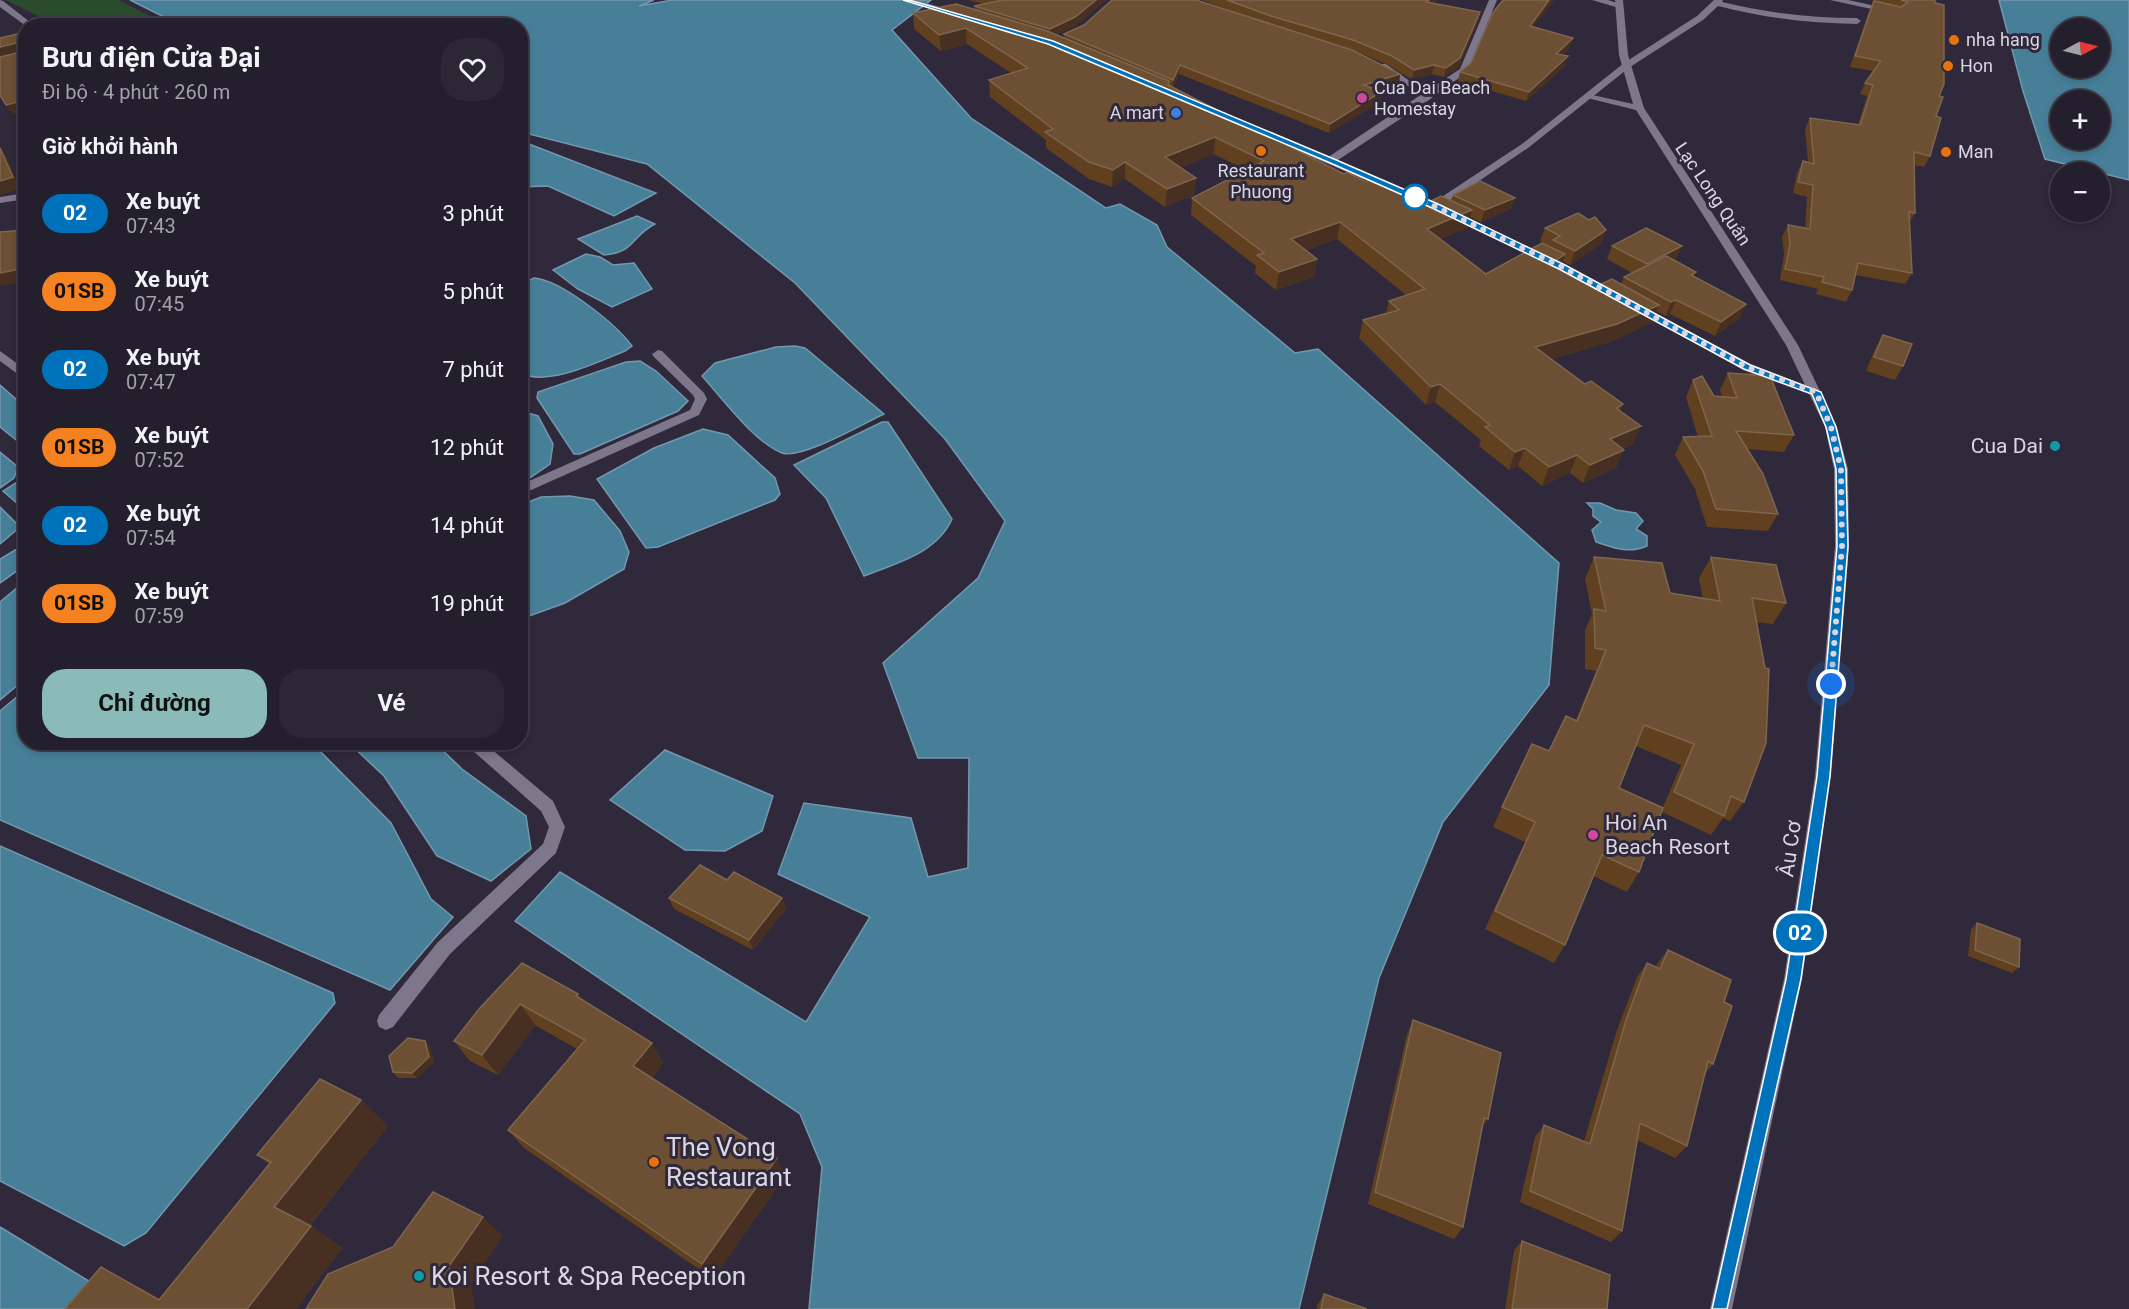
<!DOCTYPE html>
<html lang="vi">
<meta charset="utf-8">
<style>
body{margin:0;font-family:Roboto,sans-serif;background:#2b2734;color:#f1f3f6;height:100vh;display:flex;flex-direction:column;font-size:22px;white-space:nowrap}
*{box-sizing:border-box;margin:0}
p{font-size:20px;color:#a3a2a9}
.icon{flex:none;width:33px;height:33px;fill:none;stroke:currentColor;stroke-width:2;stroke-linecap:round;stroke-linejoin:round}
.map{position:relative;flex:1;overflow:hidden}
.panel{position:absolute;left:18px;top:18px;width:510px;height:732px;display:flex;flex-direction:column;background:#231f2c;border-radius:24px;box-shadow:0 3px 9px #0003,0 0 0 2px #403d48}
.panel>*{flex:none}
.badge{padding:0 12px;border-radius:20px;font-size:21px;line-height:39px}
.needle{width:39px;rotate:83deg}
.fabs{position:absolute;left:2050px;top:18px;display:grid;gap:12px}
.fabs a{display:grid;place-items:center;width:60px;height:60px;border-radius:50%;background:#231f2c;box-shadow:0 3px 9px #0003,0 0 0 2px #403d48;font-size:30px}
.you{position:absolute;width:30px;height:30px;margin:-15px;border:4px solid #fff;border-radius:50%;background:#1a73e8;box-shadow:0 0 0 9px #1a73e833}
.map>.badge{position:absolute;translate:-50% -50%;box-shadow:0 0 0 3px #fff}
h2{padding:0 24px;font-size:22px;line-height:54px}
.round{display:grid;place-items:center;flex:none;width:63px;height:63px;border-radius:24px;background:#2b2734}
.headline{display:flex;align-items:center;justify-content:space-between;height:102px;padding:0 24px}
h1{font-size:28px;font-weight:700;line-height:45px}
.cta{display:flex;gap:12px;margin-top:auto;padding:12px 24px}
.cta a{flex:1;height:69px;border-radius:24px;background:#8bbbb9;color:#111;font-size:24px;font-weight:700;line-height:69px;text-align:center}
.cta a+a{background:#2b2734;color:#f1f3f6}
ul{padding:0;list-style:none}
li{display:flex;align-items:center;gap:18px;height:78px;padding:0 24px}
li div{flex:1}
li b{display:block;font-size:22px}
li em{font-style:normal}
li .badge{min-width:66px;font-weight:700;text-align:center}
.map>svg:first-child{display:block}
.green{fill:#2a4b2c}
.water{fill:#477e98;stroke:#7398ae;stroke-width:1.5;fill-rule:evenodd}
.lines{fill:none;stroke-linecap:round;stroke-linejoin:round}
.minor{fill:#7e778c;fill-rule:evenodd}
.tertiary{fill:#7e778c;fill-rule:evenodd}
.secondary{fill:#7e778c;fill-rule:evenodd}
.wall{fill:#60401e;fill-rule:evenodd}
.shaded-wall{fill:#473021}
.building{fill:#6d5033;stroke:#7e654e;stroke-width:1.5}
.line{fill:#0072bc;stroke:#fff;stroke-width:1.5}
.walk{stroke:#dad6e2;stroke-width:6;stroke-dasharray:0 10.8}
.food-dot{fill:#e8710a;stroke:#2f293b;stroke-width:2}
.hotel-dot{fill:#d1479c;stroke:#2f293b;stroke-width:2}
.shop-dot{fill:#3f7fe0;stroke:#2f293b;stroke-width:2}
.stop-dot{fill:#fff;stroke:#0072bc;stroke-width:3}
.culture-dot{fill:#0f9aa8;stroke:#2f293b;stroke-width:2}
.labels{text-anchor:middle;stroke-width:6;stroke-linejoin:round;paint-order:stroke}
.far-poi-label{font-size:18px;fill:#dad6e2;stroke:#2f293b;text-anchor:start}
.far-street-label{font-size:18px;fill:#dad6e2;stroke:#2f293b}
.poi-label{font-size:21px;fill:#dad6e2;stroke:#2f293b;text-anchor:end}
.street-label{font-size:21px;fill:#dad6e2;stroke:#2f293b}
.near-poi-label{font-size:26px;fill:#dad6e2;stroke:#2f293b;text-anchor:start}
</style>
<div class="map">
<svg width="2129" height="1309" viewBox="0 0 2129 1309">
<rect width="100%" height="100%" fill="#2f293b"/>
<path class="green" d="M6,0H119L167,25H50L44,19Z"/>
<g class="water">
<path d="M130,0H654L639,6L672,0H931L892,30L971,118L1106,208L1120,204L1157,225L1167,247L1295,353L1318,349L1559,563L1549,685L1443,822L1379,978L1299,1309H809L822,1167L800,1114L515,921L560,872L806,1022L870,917L778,874L804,803L911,818L928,877L968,868L969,758H918L883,663L978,578L1005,521L945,439L795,283L647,164L521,132L520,26L180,25Z"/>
<path d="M1999,0H2129V180L2045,159L2023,91ZM2061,28H2100V68H2061ZM2061,100H2100V140H2061Z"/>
<path d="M521,143L529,144L656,193L614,216L548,186L521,187Z"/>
<path d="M637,216L655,224C631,236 635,253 604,255L578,239Z"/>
<path d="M586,254L600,257L613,265L634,263L652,289L612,307L578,289L553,270Z"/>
<path d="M534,278C561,280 616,324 632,346L625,351C598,362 547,387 521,373V284Z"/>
<path d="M795,346L805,348L884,414C864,423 801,460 782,453C754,442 722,398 702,376L715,363L776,347Z"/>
<path d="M640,361L656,371L688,401L678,411L580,454H574L537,398L538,392L626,362Z"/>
<path d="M0,385L25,407V447L0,427Z"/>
<path d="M521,411L538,416L553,444L550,464L521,484Z"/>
<path d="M882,422H888L952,519C937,553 897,563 864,576L826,498L794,465Z"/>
<path d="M703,429L728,435L775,478L780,494L775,500L658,547L646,548L597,479L654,448Z"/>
<path d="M0,452L18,467L14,478L0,488Z"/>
<path d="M25,477V510L3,491Z"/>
<path d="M570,496L594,500L620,531L629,552L624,569L565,603L521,619V505L541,497Z"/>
<path d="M1587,503H1600L1616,510L1636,513L1643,521L1636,529L1647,536V546C1628,554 1615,548 1596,542L1592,530L1601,522L1593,516V509Z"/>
<path d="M0,507L20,527L0,544Z"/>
<path d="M25,544V565L0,583V559Z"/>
<path d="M25,581V679L0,700V602Z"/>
<path d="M25,690L26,742L312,743L391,823L431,899L453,917L390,990L0,820V711Z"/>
<path d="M349,743H435L462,769L526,816L531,849L491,881L437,856L384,776Z"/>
<path d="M665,750L773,796L762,831L725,851L685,850L610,800Z"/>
<path d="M0,846L333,993L335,1003L146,1233L124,1246L0,1181Z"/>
<path d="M0,1227L97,1286L101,1309H0Z"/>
</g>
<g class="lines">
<g class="minor">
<path d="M0,0L3,1L35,26H26L0,7Z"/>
<path d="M1489,0H1497L1467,72L1429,100L1335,162H1327V158L1419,96L1408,86L1380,68V64H1386L1425,92L1460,69Z"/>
<path d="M1592,0H1608L1623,5L1619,8Z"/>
<path d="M1714,0H1723L1722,2C1767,13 1811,18 1857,18L1861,21L1857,24C1809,23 1764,18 1718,6L1703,20L1630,67L1528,148L1439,208H1431V204L1522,144L1624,63L1697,16Z"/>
<path d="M1830,0H1848L1894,10L1890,13Z"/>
<path d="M26,193V199L0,203V197Z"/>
<path d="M658,350L662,351L704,393L707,399L699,415L520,495V485L690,410L695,399L693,395L654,357L652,354Z"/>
<path d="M0,351L26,370V380L0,361Z"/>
<path d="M463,742H483L553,801L565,827L556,853L450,954L393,1027L386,1030L379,1027L377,1021L379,1015L438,942L543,844L549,827L541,811Z"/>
</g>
<g class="tertiary">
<path d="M902,0H916L960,13L956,16Z"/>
<path d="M1235,120H1241L1439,204L1550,259L1541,261L1431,208L1235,124Z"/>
<path d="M1638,304L1751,364L1822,392L1820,395H1812L1743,370L1634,309V305Z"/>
</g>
<path class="secondary" d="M1615,0H1623L1628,55L1644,108L1798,345L1837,427L1848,469L1849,546L1831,776L1802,979L1732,1309H1710L1784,979L1815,776L1835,546L1834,469L1825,427L1786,345L1636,110L1583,97L1588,94L1633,104L1619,55Z"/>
</g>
<g class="wall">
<path d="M968,0H1106L1075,26L1056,35L1064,38V34L1203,3L1251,18L1202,0H1438L1433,4L1480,12L1478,21L1458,68L1444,77L1432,74L1412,80L1390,66L1351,49L1305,35L1400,74L1399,84L1376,90L1380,102L1329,133L1179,74L1173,88L1344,174L1425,204L1451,201L1453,195L1515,198L1511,209L1481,222L1470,217L1467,228L1440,239L1486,274L1550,248L1540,241L1545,228L1602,243L1570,265L1563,261L1561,265L1599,285L1621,284L1624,277L1632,273L1607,259L1612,246L1676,260H1675L1696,272L1694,276L1746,304L1740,318L1715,336L1670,314L1666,316L1656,311L1651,323L1610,342L1551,359L1585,384L1623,404L1620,411L1633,444L1622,449L1616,468L1583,483L1570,473L1542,486L1518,466L1509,470L1479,446L1481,440L1435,402L1426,405L1359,338L1363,320L1386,314L1389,301L1406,295L1337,239L1306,250L1317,259L1314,277L1276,290L1255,273L1256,266L1191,215L1192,198L1246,170L1214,154L1180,168L1194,195L1165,207L1125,179L1112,187L1089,179L1046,148V140L990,97L989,80L1011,73L967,44L941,51L914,29L913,13L975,9L974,6L985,4Z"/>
<path d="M1503,0H1554L1533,27L1570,47L1562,55L1568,56L1565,66L1526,101L1458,81L1460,72L1471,63Z"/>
<path d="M1873,0H1935L1939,96L1930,156L1924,167L1914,165L1915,213L1909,223L1912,273L1905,284L1855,275L1852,290L1846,302L1816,294L1818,289L1780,280L1784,255L1782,237L1788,225L1805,229L1807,197L1793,193L1797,173L1803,161L1808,162L1805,129L1810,118L1858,125L1867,96L1860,94L1865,83L1873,71L1850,67L1869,11L1873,3H1872Z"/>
<path d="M1883,335L1903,366L1895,380L1866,371L1875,349Z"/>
<path d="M1728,373L1794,435L1784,452L1748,449L1778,514L1768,531L1707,527L1695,489L1675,455L1683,437H1698L1686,397L1693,380L1714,396L1722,397L1720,390Z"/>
<path d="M1594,557L1670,593L1703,599L1699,578L1711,557L1786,603L1773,624L1756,622L1744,802L1730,821L1723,818L1711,835L1662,812L1639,872L1627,892L1593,876L1565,945L1554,963L1485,929L1525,842L1493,827L1502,807L1576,720L1596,671L1585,669V630L1592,614L1585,579ZM1636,746L1681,765L1663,807L1619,788Z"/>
<path d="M669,898H782L786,909L753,950L674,909Z"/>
<path d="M1977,923L2019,967L2012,973L1968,956L1971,929Z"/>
<path d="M1668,950L1724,1002L1713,1064L1705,1074L1687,1146L1675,1158L1637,1140L1622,1231L1611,1242L1520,1202L1535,1137L1544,1125L1584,1141L1616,1033L1637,977L1647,963L1656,967L1657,964Z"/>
<path d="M578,994L582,1000L652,1043L663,1063L652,1078L785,1176L713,1279L524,1148L508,1130L577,1049L535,1025L498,1075L470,1061L454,1041L479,1009Z"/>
<path d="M1413,1020L1488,1119L1482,1127L1463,1227L1454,1239L1368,1204L1407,1034Z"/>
<path d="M425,1041L430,1047L434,1062L417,1078H398L393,1072Z"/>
<path d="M388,1126L310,1225L342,1248L296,1309H65L141,1288L160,1299L269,1164L257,1155Z"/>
<path d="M1522,1241L1607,1309H1505L1514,1250Z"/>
<path d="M1324,1294L1367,1309H1317V1306Z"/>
</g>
<g class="shaded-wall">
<path d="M1096,0H1106L1075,26L1050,38V29Z"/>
<path d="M1429,0H1438L1424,11L1426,2Z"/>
<path d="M1549,0H1554L1527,35L1530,26Z"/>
<path d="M1480,12L1478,21L1458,68L1444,77L1446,68Z"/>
<path d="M966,28L967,44L941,51L939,35Z"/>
<path d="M1573,38L1570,47L1553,63L1556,54Z"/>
<path d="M20,42L26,51L0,57V47Z"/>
<path d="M1568,56L1565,66L1526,101L1529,92Z"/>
<path d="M1180,65L1179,74L1172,89L1173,80Z"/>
<path d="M1434,65L1432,74L1412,80L1414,70Z"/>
<path d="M1400,74L1399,84L1362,94L1364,85Z"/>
<path d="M1381,92L1380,102L1329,133L1330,124Z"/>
<path d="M26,100V111L12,114L6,105Z"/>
<path d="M1215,137L1214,154L1164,175L1165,157Z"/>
<path d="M1,148L8,159L20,189L0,195Z"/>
<path d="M1125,162V179L1112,187L1113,170Z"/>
<path d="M1196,178L1194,195L1165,207L1167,189Z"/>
<path d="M1515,198L1511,209L1481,222L1485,210Z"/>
<path d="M1472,210L1467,228L1423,247L1427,229Z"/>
<path d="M1340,222L1337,239L1289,257L1291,239Z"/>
<path d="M1606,230L1602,243L1570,265L1575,251Z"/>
<path d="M1682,246L1676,260L1642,278L1647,264Z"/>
<path d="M1565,254L1559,272L1554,262Z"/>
<path d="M1317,259L1314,277L1276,290L1279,272Z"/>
<path d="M26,268V281L0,286V273Z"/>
<path d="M1676,300L1670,314L1666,316L1671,302Z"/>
<path d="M1746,304L1740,318L1715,336L1721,322Z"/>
<path d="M1659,305L1651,323L1610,342L1529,365L1535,347Z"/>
<path d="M1440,384L1435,402L1426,405L1431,387Z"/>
<path d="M1641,426L1633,444L1603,457L1610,439Z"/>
<path d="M1525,448L1518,466L1509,470L1515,452Z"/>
<path d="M1624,450L1616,468L1583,483L1590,465Z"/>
<path d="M1577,455L1570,473L1542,486L1549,467Z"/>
<path d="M782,898L786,909L753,950L749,940Z"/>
<path d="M520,1004L535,1025L498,1075L482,1055Z"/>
<path d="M425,1041L430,1047L434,1062L417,1078L412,1073Z"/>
<path d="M652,1043L663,1063L645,1086L633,1066Z"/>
<path d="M361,1100L388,1126L306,1229L274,1207Z"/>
<path d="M777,1158L785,1176L713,1279L702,1264Z"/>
<path d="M483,1217L503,1236L471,1284L475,1309H455L449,1266Z"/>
<path d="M311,1226L342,1248L296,1309H247Z"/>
<path d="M101,1267L141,1288L179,1309L159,1300Z"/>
</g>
<g class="building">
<path d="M1003,0H1096L1075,17L1050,29L974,6Z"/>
<path d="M1112,0H1196L1352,50L1400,74L1364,85L1381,92L1330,124L1180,65L1173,80L1064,34L1084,25Z"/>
<path d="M1227,0H1429L1426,2L1480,12L1460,58L1446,68L1434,65L1414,70L1392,56L1353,40L1271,16Z"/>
<path d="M1503,0H1549L1530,26L1573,38L1556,54L1568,56L1529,92L1460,72L1471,63L1492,14Z"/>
<path d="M1901,0H1935V3L1944,5V84L1939,96L1943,97L1936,116L1941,118L1930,156L1914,152L1915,213L1909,212L1912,273L1858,263L1852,290L1822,282L1824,277L1785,269L1790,244L1788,225L1810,229L1813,185L1798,182L1803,161L1814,164L1810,118L1860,125L1873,85L1865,83L1881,61L1855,56L1874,1L1901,7L1908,2Z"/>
<path d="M956,4L1047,31L1169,81L1168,85L1344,174L1347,172L1366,182L1372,178L1395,189L1398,188L1425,204L1441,196L1472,210L1427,229L1486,274L1542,243L1565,254L1554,262L1599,285L1612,279L1659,305L1617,324L1535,347L1585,384L1591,381L1623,404L1616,408L1641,426L1610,439L1624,450L1590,465L1577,455L1549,467L1525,448L1515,452L1485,427L1490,425L1440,384L1431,387L1363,320L1399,310L1389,301L1425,289L1340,222L1291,239L1317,259L1279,272L1257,255L1264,253L1192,198L1264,161L1215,137L1165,157L1196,178L1167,189L1125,162L1113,170L1089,162L1045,132L1053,129L989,80L1028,68L966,28L939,35L913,13Z"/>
<path d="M26,32V100L6,105L0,95V57L21,52L23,44L20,42L0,47V38Z"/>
<path d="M0,148L13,177L0,181Z"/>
<path d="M1480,181L1515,198L1485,210L1453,195Z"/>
<path d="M1578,213L1589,220L1595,217L1606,230L1575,251L1553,240L1560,236L1545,228Z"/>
<path d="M1646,228L1682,246L1647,264L1612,246Z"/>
<path d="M26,230V268L0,273V232Z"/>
<path d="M1666,256L1696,272L1691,275L1746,304L1721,322L1676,300L1671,302L1624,277Z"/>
<path d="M1883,335L1912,344L1903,366L1874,357Z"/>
<path d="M1728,373L1770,376L1794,435L1736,431L1763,474L1778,514L1716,509L1703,471L1683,437L1712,436L1693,380L1702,376L1714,396L1737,398Z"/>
<path d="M1594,557L1662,563L1670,593L1720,601L1711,557L1776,565L1786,603L1752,598L1765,668L1769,669L1766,743L1744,802L1731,796L1724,816L1674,792L1694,744L1644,725L1619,788L1663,808L1639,872L1602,855L1565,945L1495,911L1535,822L1502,807L1532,744L1549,751L1566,716L1577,721L1606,650L1595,648L1594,609L1606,611Z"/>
<path d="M700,865L727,880L734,872L782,898L749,940L669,898Z"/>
<path d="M1977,923L2020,939L2019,967L1975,950Z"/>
<path d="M1668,950L1731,980L1724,1002L1732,1006L1713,1064L1708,1061L1687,1146L1640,1123L1622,1231L1530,1191L1544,1125L1590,1144L1626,1020L1647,963L1660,969Z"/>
<path d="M522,963L578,994L576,996L652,1043L633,1066L777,1158L702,1264L508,1130L585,1040L520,1004L482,1055L454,1041L479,1009Z"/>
<path d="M1413,1020L1501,1053L1488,1119L1484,1118L1463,1227L1375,1192Z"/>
<path d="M408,1038L425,1041L429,1057L412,1073L393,1072L389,1056Z"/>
<path d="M320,1079L361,1100L274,1207L311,1226L247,1309H65L101,1267L159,1300L271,1162L257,1155Z"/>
<path d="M433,1192L483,1217L449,1266L455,1309H306L328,1274L393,1247Z"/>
<path d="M1522,1241L1610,1275L1607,1309H1512Z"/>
<path d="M1324,1294L1367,1309H1321Z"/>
</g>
<path class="line" d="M903,0H909L1053,41L1334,159L1438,204L1565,265L1750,365L1821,392L1836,427L1846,469L1848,546L1830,776L1801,979L1727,1309H1712L1786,979L1817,776L1837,546L1836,469L1826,427L1812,394L1744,369L1559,269L1432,208L1328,162L1048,44Z"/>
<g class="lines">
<path class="walk" d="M1415,197L1562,267L1747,367L1816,392L1831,427L1841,469L1842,546L1831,684"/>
</g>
<g class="food-dot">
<circle cx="1954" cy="40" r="6"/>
<circle cx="1948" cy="66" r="6"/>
<circle cx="1261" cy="151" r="6"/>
<circle cx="1946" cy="152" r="6"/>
<circle cx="654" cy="1162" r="6"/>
</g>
<g class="hotel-dot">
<circle cx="1362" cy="98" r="6"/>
<circle cx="1593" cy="835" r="6"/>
</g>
<circle class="shop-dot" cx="1176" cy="113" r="6"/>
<circle class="stop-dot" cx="1415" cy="197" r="12"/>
<g class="culture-dot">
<circle cx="2055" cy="446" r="6"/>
<circle cx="419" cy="1276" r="6"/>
</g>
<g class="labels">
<g class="far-poi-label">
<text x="1966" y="46">nha hang</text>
<text x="1960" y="72">Hon</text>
<text x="1374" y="94">Cua Dai Beach<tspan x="1374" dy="21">Homestay</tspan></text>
<text x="1164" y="119" text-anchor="end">A mart</text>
<text x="1958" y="158">Man</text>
<text x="1261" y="177" text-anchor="middle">Restaurant<tspan x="1261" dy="21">Phuong</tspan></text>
</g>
<g class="far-street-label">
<text transform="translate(1713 194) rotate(56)" y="6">Lạc Long Quân</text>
</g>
<g class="poi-label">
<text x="2043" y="453">Cua Dai</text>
<text x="1605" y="830" text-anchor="start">Hoi An<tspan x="1605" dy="24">Beach Resort</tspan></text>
</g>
<g class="street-label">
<text transform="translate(1790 849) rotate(-82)" y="7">Âu Cơ</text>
</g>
<g class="near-poi-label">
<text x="666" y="1156">The Vong<tspan x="666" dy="30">Restaurant</tspan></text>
<text x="431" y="1285">Koi Resort &amp; Spa Reception</text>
</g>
</g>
</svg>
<div class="fabs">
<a><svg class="needle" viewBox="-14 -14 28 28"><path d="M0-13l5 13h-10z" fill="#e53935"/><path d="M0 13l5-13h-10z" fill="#a3a2a9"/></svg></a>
<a>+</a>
<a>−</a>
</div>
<div class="you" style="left:1831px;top:684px"></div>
<b class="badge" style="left:1800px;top:933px;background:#0072bc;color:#fff">02</b>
<section class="panel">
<div class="headline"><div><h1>Bưu điện Cửa Đại</h1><p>Đi bộ · 4 phút · 260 m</p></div><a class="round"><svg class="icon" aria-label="heart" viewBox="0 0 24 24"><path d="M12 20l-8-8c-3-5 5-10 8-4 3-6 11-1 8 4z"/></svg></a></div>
<h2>Giờ khởi hành</h2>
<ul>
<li><span class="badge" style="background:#0072bc;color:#fff">02</span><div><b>Xe buýt</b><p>07:43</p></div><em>3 phút</em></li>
<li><span class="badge" style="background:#f58220;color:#111">01SB</span><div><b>Xe buýt</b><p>07:45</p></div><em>5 phút</em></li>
<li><span class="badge" style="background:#0072bc;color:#fff">02</span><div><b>Xe buýt</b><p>07:47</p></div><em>7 phút</em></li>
<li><span class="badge" style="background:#f58220;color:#111">01SB</span><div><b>Xe buýt</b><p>07:52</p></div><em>12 phút</em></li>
<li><span class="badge" style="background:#0072bc;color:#fff">02</span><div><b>Xe buýt</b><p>07:54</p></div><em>14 phút</em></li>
<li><span class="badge" style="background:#f58220;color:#111">01SB</span><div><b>Xe buýt</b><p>07:59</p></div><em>19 phút</em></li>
</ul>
<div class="cta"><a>Chỉ đường</a><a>Vé</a></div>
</section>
</div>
